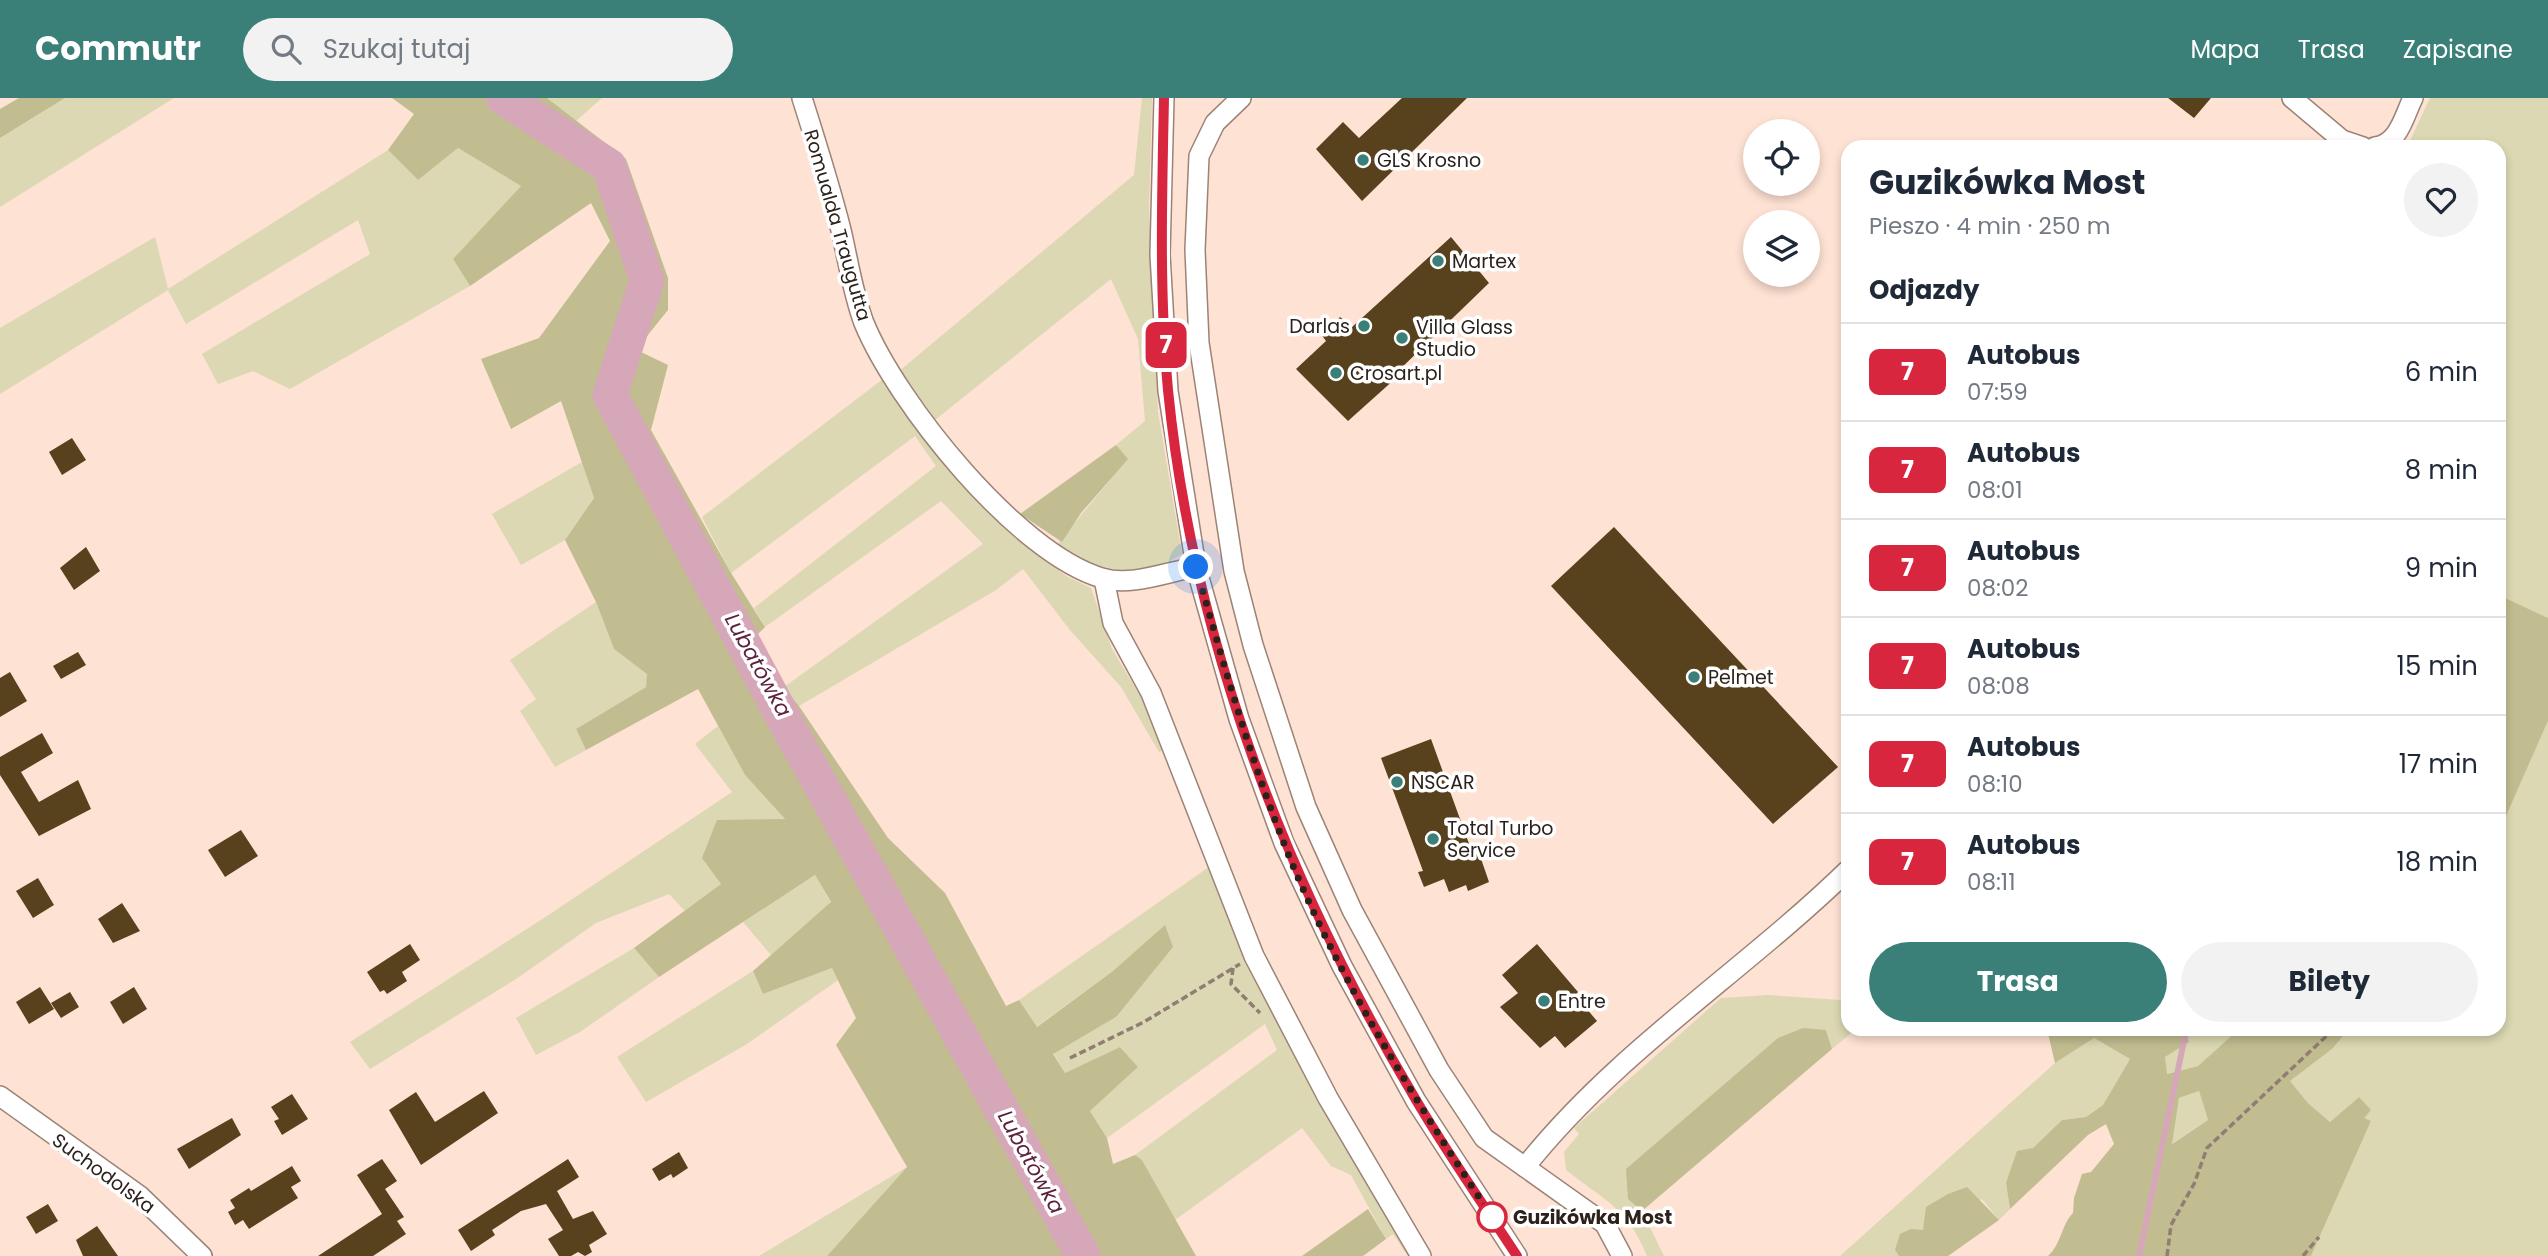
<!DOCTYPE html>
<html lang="pl">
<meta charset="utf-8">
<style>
body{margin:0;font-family:Poppins,sans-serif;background:#f2f2f3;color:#1f2937;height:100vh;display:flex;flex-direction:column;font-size:26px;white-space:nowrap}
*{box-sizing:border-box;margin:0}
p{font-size:23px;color:#747a83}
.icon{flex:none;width:38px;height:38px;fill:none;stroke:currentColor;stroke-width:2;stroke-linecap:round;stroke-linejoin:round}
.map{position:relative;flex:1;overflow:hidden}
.side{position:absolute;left:1841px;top:42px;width:665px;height:896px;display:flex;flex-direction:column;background:#fff;border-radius:21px;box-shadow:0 4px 10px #0003}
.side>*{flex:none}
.badge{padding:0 14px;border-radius:10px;font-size:24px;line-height:46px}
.buttons{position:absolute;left:1743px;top:21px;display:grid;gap:14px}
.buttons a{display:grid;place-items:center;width:77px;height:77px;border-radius:50%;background:#fff;box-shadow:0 4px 10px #0003;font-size:35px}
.you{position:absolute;width:35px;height:35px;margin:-18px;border:5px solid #fff;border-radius:50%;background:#1a73e8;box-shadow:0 0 0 10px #1a73e833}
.map>.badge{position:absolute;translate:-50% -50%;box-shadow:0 0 0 4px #fff}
h2{padding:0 28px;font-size:26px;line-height:63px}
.round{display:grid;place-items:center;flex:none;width:74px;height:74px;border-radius:37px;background:#f2f2f3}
.head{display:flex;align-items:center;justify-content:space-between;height:119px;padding:0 28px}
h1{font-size:33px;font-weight:700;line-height:52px}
.action{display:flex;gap:14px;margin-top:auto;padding:14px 28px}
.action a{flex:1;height:80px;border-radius:42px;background:#3a8078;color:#fff;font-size:28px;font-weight:700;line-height:80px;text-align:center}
.action a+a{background:#f2f2f3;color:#1f2937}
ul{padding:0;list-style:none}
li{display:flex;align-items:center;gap:21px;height:98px;padding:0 28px;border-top:2px solid #e0e1e3}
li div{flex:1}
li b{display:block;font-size:26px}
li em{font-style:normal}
li .badge{min-width:77px;font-weight:700;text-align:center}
header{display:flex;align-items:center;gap:42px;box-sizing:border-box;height:98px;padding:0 35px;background:#3a8078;color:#fff}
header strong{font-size:33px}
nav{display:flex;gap:38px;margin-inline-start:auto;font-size:24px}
.search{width:490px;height:63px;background:#f2f2f3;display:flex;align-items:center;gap:18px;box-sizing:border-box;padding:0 24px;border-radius:38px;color:#747a83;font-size:26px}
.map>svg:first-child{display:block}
.green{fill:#dbd8b3}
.forest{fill:#c1bd90;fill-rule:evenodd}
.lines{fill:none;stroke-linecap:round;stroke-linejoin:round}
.stream{stroke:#d6a7b8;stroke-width:6}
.river{stroke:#d6a7b8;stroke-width:35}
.building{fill:#58411d}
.minor-casing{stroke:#9c8376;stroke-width:22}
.path{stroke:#907d73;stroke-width:3.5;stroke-dasharray:7 3.5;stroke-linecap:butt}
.minor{stroke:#fff;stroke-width:19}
.line-casing{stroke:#fff;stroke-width:16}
.line{stroke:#d7263d;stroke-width:10}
.walk{stroke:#2c221c;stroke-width:7;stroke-dasharray:0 12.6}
.poi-dot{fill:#3a8078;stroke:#fff;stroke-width:2.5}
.stop-dot{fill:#fff;stroke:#d7263d;stroke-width:3.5}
.labels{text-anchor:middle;stroke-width:7;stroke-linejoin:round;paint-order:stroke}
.poi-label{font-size:19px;fill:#2c221c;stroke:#fff;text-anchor:start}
.street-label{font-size:19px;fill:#2c221c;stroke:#fff}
.stop-label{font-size:19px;font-weight:bold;fill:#2c221c;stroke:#fff;text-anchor:start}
.water-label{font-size:21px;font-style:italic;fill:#5d233d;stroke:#fff}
</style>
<header>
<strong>Commutr</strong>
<div class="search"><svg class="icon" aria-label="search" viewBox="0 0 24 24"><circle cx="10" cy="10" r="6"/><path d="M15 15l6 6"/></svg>Szukaj tutaj</div>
<nav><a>Mapa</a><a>Trasa</a><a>Zapisane</a></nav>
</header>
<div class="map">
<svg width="2548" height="1158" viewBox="0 0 2548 1158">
<rect width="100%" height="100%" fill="#fee2d3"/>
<g class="green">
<path d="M65,0H174L0,109V40Z"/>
<path d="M547,0H602L576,23Z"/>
<path d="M1142,0H1152L1149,109L1158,314L1182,456C1139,484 1096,472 1056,448L1127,361L1116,347L1145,323L1138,241L1111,181L935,322L898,274L1134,77Z"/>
<path d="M2430,0H2548V520L2499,497V49H2407Z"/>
<path d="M458,50L521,88L453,161L470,188L290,291L253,273L218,286L202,256L370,156L358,122L186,226L168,192L0,296V230L155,139L168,191L388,52L418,82Z"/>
<path d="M883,281L1027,447L1066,478L1091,490L1112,551L1151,616L1165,652L1159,654L1121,589L1070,532L1023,471L996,492L799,608L784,589L983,446L941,403L765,529L754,510L936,368L915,338L731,475L702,419Z"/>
<path d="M582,364L594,400L565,442L521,467L492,416Z"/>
<path d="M596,504L614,551L648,576L646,589L576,631L586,652L555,669L520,613L536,601L510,562Z"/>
<path d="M2548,623V1158H2311L2371,1023L2364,1021L2359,999L2330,1024L2308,1005L2290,983L2332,951L2349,931H2499V734Z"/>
<path d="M718,628L745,677L785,721L721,786L685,813L669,796L596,825L516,881L370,971L350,944L547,818L732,694L695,646Z"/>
<path d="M1209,769L1415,1158H1408L1393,1136L1386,1141L1351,1077L1331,1068L1302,1030L1175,1122L1142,1062L1135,1057L1277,952L1265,926L1107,1040L1090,1013L1138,969L1120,949L1065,975L1053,955L1116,919L1165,828L1113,873L1036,929L1019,902Z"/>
<path d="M815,777L831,805L771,857L743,824Z"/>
<path d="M634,850L659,879L580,934L536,957L516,920Z"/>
<path d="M832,870L838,882L747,946L646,1004L617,959L753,873L763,896Z"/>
<path d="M1769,897L1840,902L1848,897V931H1856L1832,951L1826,932L1628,1101L1642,1113L1664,1158H1647C1627,1109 1605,1103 1566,1072L1564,1054L1579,1036L1574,1030L1721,900Z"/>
<path d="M2184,931H2239L2198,968L2166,976L2165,959L2188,944Z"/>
<path d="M2094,940L2130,961L2103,1007L2086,1019L2062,1022L2033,1050L2006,1085L2010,1111L1999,1122L1982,1101L1923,1132L1895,1152L1899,1158H1840L2055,965Z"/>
<path d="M2199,993L2208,1022L2171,1046L2179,1000Z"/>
<path d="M907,1069L827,1158H759Z"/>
</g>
<g class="forest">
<path d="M19,0H65L0,40V11Z"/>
<path d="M392,0H547L626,61L668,180V212L643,243L641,254L668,267L651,332L731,475L765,529L753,541L772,575L799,608L888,740L945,795L1006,908L1019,902L1037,929L1113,873L1165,827L1173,849L1116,919L1053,956L1065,975L1120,949L1138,969L1090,1013L1107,1040L1113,1066L1135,1057L1142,1062L1196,1158H827L907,1069L836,947L856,920L832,870L763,896L753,873L831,804L815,777L659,879L634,850L721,786L702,760L717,722L785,721L745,677L698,591L586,652L576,631L646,589L647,576L614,551L596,504L565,442L594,400L561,303L511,331L481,261L539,240L610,143L591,105L470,188L453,161L521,88L458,50L418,82L388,52L414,16Z"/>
<path d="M1116,347L1128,361L1081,415L1062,444L1020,416Z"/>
<path d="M2499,497L2548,520V623L2499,734Z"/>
<path d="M1803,930L1826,932L1832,951L1642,1113L1628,1101L1626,1071L1778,940Z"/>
<path d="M2047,931H2184L2189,944L2165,959L2167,976L2198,968L2239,931H2349L2332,951L2290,983L2308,1005L2330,1024L2359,999L2371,1012L2364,1020L2371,1023L2311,1158H2048C2062,1145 2061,1127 2073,1115L2074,1100L2082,1076L2091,1074L2114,1046L2106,1026L2088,1037L2010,1111L2006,1085L2017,1053L2033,1050L2062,1022L2086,1019L2103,1007L2130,961L2094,940L2055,965ZM2199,993L2208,1022L2172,1046L2179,1000Z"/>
<path d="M1967,1089L1999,1122L1948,1158H1899L1895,1152L1900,1136L1911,1131L1923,1132L1926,1109L1948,1096Z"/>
<path d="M1368,1111L1386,1141L1363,1158H1302Z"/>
</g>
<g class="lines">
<path class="stream" d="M2139,1158L2185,938L2190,931"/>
<path class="river" d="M504,0L609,68L647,182L610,297L784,621L1083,1158"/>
</g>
<g class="building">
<path d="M1402,0H1467L1362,103L1316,51L1343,24L1359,40Z"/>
<path d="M2168,0H2211L2194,20Z"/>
<path d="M1451,139L1489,185L1394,277L1396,280L1348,323L1296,271L1326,243L1321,236L1340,219L1352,229Z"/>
<path d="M72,340L86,362L62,377L49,354Z"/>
<path d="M1614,429L1838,669L1773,726L1551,488Z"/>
<path d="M86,449L100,473L74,492L60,470Z"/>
<path d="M78,554L86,567L61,581L53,568Z"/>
<path d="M10,574L27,603L0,619V580Z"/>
<path d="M42,635L53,655L21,674L39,704L78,682L91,711L39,738L0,677V659Z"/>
<path d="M1431,641L1472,754L1478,752L1489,784L1468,793L1466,787L1449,794L1444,781L1424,789L1418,774L1423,773L1381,660Z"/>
<path d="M241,732L258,758L225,779L208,752Z"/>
<path d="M38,780L54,807L33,820L16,793Z"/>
<path d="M122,805L140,833L113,845L98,821Z"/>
<path d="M410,846L420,862L402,874L407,883L387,896L384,892L380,894L367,874Z"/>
<path d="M1537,846L1578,894L1575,897L1597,923L1565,950L1555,938L1540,950L1500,909L1518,895L1502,877Z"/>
<path d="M40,889L54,911L29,926L16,904Z"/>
<path d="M134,889L147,911L123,926L110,904Z"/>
<path d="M70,894L79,909L61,920L51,905Z"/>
<path d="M484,993L498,1015L421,1067L389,1012L416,994L435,1024Z"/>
<path d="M292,996L308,1021L282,1037L274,1023L279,1021L271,1009Z"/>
<path d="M232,1020L241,1037L189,1071L177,1051Z"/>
<path d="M679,1054L688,1070L673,1080L671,1076L659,1083L652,1071Z"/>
<path d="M382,1061L397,1083L385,1091L404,1119L397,1123L406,1136L373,1158H318L382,1116L357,1077Z"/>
<path d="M568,1061L579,1079L557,1093L573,1121L593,1113L607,1136L589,1147L592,1154L585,1158L578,1154L571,1158H559L548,1141L563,1132L546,1106L521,1113L492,1132L495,1137L471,1153L458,1132Z"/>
<path d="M292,1068L301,1083L291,1089L298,1100L249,1131L243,1122L235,1127L228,1114L235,1110L230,1102L249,1090L251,1093Z"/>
<path d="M48,1106L58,1123L36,1136L26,1119Z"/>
<path d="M97,1128L118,1158H83L76,1142Z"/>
</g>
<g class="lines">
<defs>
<g id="minor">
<path d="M802,0C816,44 830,88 841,132C848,162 853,196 864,225C897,305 1017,455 1102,480C1130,489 1167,474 1196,469"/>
<path d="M1164,0L1160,157L1168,293L1196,469L1239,621L1284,745L1342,868L1416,1003L1517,1158"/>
<path d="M1241,0L1215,25L1199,58L1195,152L1199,245L1234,473L1253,547L1306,709L1352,812L1439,972L1484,1040L1605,1126L1622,1158"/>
<path d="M2292,0L2342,42L2363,49"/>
<path d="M2375,49C2399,46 2404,18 2413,0"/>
<path d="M1104,481L1113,525L1151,595L1254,858L1328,1000L1421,1158"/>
<path d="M0,998L140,1098L202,1158"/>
<path d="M1525,1069C1616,954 1743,874 1848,772"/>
</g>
</defs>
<use href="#minor" class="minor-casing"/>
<g class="path">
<path d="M1233,870L1231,886L1260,915"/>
<path d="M1070,960L1144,924L1240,866"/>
<path d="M2167,1158L2171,1127L2194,1086L2207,1050L2334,931"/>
<path d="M2303,1158L2319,1139"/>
</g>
<use href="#minor" class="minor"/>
</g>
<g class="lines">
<defs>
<path id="line" d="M1164,0C1162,98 1159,194 1168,292C1193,544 1287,785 1416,1002C1447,1055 1483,1106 1517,1158"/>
</defs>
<use href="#line" class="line-casing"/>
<use href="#line" class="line"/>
<path class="walk" d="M1196,469C1222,561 1248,653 1283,743C1335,876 1414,1000 1492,1119"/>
</g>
<g class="poi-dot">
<circle cx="1363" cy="62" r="7"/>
<circle cx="1438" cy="163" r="7"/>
<circle cx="1364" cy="228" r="7"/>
<circle cx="1402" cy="240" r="7"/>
<circle cx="1336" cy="275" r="7"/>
<circle cx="1694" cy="579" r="7"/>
<circle cx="1397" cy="684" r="7"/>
<circle cx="1433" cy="741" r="7"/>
<circle cx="1544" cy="903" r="7"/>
</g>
<circle class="stop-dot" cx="1492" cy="1119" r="14"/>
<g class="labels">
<g class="poi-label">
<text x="1377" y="69">GLS Krosno</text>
<text x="1452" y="170">Martex</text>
<text x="1350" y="235" text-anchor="end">Darlas</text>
<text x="1416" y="236">Villa Glass<tspan x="1416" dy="22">Studio</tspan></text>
<text x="1350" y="282">Crosart.pl</text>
<text x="1708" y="586">Pelmet</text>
<text x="1411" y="691">NSCAR</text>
<text x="1447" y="737">Total Turbo<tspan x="1447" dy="22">Service</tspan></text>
<text x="1558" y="910">Entre</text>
</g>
<g class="street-label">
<text transform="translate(838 127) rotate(74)" y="7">Romualda Traugutta</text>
<text transform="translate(104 1075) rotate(36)" y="7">Suchodolska</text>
</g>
<g class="stop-label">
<text x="1513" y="1126">Guzikówka Most</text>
</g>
<g class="water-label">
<text transform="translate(758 567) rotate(61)" y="7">Lubatówka</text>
<text transform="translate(1031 1064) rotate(61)" y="7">Lubatówka</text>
</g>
</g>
</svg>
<div class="buttons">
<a><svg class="icon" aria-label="locate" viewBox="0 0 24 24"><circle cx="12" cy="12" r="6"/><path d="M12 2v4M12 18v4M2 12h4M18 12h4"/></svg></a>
<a><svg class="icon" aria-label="layers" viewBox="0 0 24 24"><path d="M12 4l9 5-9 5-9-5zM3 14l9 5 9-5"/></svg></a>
</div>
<div class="you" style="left:1196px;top:469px"></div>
<b class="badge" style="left:1166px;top:247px;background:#d7263d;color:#fff">7</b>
<section class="side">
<div class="head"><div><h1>Guzikówka Most</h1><p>Pieszo · 4 min · 250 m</p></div><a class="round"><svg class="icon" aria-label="heart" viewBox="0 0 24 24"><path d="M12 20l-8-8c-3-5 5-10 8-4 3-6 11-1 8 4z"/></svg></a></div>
<h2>Odjazdy</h2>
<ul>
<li><span class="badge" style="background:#d7263d;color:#fff">7</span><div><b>Autobus</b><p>07:59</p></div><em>6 min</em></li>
<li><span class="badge" style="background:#d7263d;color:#fff">7</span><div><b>Autobus</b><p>08:01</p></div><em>8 min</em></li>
<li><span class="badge" style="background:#d7263d;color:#fff">7</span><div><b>Autobus</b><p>08:02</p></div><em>9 min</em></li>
<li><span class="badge" style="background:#d7263d;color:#fff">7</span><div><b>Autobus</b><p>08:08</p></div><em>15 min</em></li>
<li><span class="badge" style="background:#d7263d;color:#fff">7</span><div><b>Autobus</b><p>08:10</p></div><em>17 min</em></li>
<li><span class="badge" style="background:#d7263d;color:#fff">7</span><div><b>Autobus</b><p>08:11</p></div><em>18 min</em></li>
</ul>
<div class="action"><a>Trasa</a><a>Bilety</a></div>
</section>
</div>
